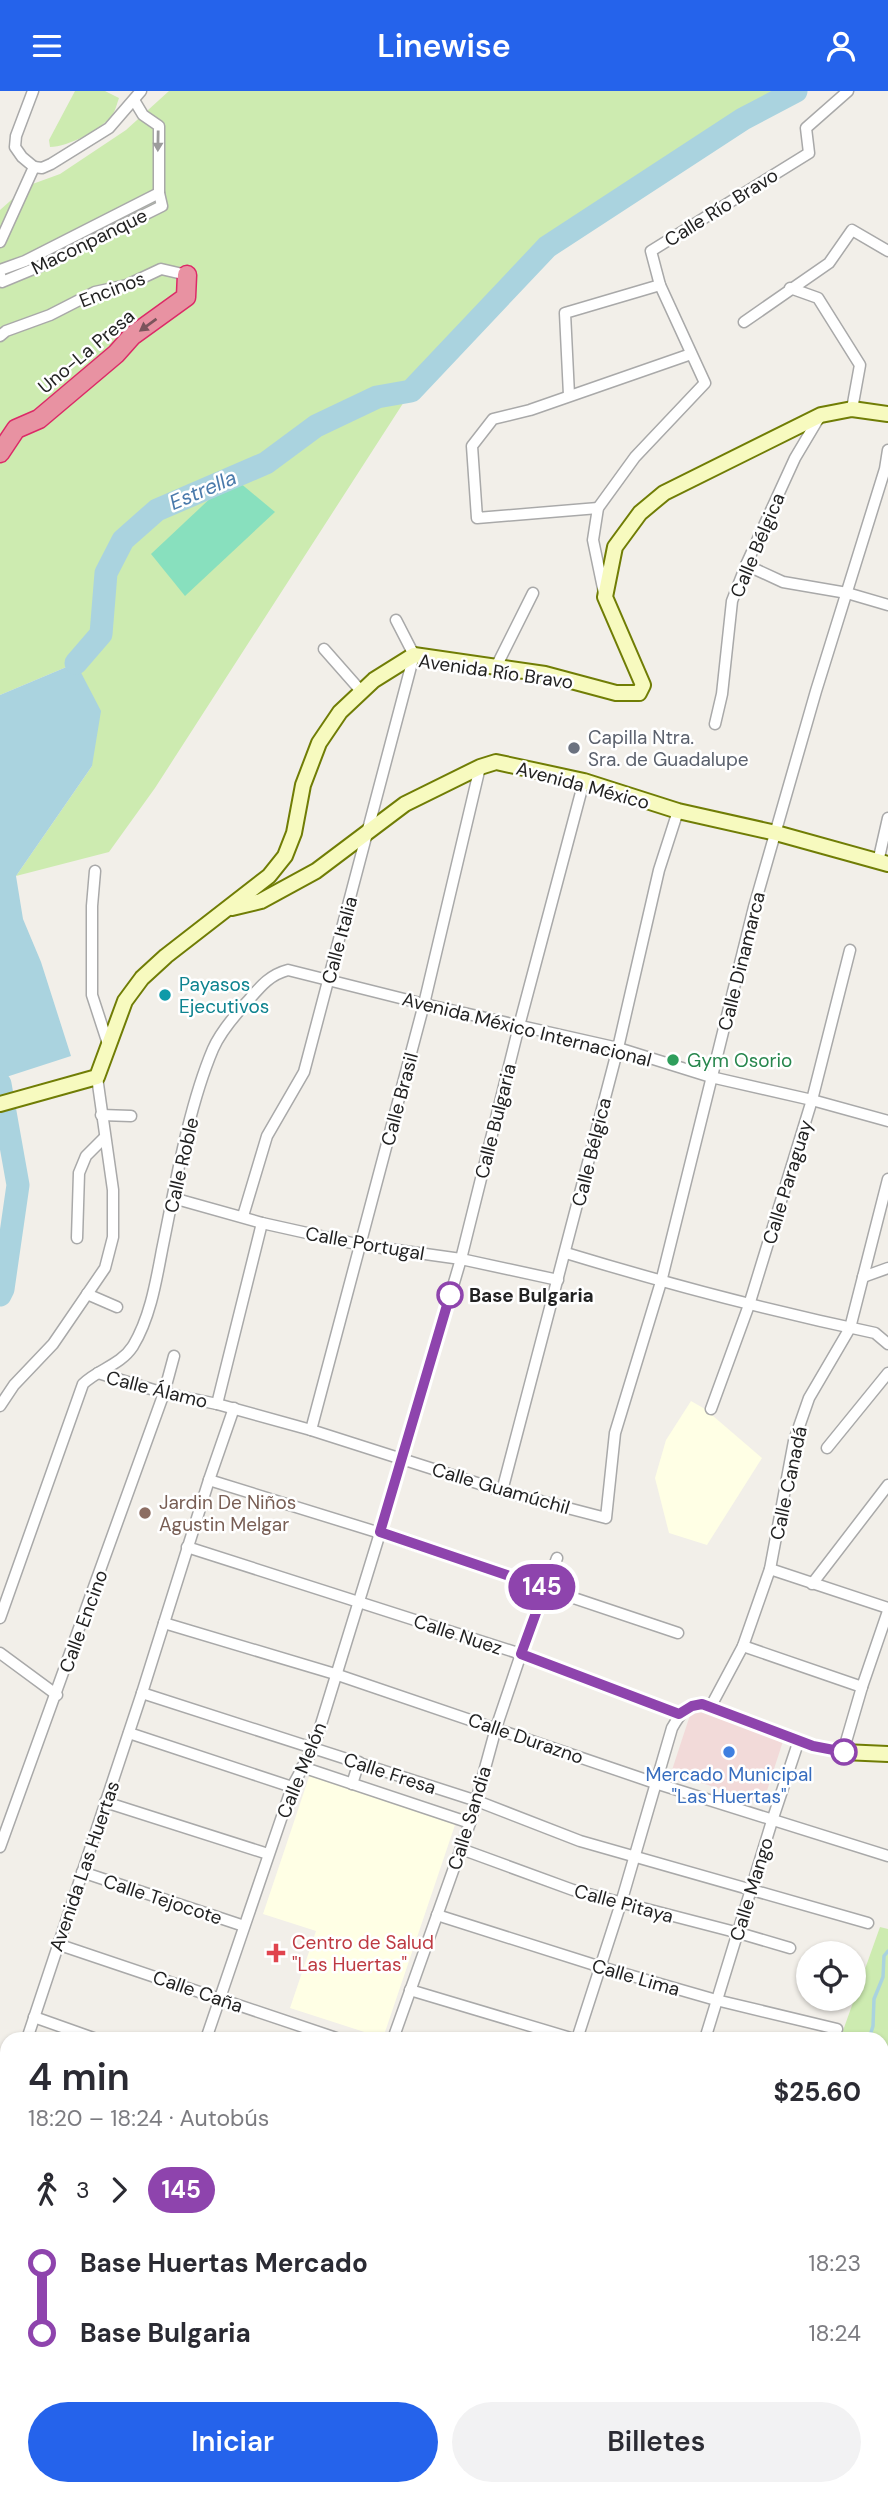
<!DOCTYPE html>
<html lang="es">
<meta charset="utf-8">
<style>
body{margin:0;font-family:"DM Sans",sans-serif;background:#f2f2f3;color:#2b2b33;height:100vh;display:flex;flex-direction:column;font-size:26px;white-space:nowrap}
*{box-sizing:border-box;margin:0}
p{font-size:23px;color:#7c7c81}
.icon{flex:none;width:38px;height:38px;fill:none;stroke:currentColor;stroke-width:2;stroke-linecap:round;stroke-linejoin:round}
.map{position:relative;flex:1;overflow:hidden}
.panel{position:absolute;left:0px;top:1941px;width:889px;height:464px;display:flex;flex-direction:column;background:#fff;border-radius:21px 21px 0 0;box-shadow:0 2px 5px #0004}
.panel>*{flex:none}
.badge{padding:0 14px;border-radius:23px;font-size:24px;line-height:46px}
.buttons{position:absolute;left:796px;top:1850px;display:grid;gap:14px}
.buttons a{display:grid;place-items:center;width:70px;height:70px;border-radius:50%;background:#fff;box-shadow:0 2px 5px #0004;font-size:35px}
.map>.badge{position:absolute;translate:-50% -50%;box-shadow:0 0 0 4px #fff}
.legs{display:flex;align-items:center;gap:10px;height:77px;padding:0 28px;font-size:23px}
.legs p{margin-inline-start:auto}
.summary{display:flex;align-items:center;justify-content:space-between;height:119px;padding:0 28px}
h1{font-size:38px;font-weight:600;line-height:52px}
.primary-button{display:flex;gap:14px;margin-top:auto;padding:14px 28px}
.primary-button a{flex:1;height:80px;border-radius:42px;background:#2563eb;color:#fff;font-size:28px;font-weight:600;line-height:80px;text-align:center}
.primary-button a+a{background:#f2f2f3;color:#2b2b33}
ul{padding:0 28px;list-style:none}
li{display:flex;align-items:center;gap:24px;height:70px;font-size:26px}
li i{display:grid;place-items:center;width:10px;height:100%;margin:0 9px;background:currentColor}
li i::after{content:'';width:18px;height:18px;margin:-9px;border:5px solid;border-radius:50%;background:#fff}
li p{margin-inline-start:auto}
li:first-child i{background:linear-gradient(#0000 50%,currentColor 0)}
li:last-child i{background:linear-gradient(currentColor 50%,#0000 0)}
header{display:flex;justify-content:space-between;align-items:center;height:91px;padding:0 28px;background:#2563eb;color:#fff;font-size:32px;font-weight:600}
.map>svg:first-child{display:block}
.commercial{fill:#f2dad9}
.education{fill:#ffffe5}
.grass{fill:#cdebb0}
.pitch{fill:#88e0be}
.water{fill:#aad3df}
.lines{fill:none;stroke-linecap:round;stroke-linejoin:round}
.stream{stroke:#aad3df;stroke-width:3.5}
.river{stroke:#aad3df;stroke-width:23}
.street-casing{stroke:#a9a9a9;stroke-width:13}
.secondary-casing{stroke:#707d05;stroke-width:18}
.highway-casing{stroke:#dc2a67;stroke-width:21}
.street{stroke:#fff;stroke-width:10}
.secondary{stroke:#f7fabf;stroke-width:14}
.highway{stroke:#e892a2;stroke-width:18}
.oneway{fill:#9c9c9c}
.oneway2{fill:#7b545c}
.line-1-casing{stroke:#fff;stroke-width:16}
.line-1{stroke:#8e44ad;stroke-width:10}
.worship-dot{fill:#6b7280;stroke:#fff;stroke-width:2.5}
.culture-dot{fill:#0f9aa8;stroke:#fff;stroke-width:2.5}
.leisure-dot{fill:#2e9e5b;stroke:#fff;stroke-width:2.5}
.stop-1-dot{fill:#fff;stroke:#8e44ad;stroke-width:3.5}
.education-dot{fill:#8d6e63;stroke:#fff;stroke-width:2.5}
.shop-dot{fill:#3f7fe0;stroke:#fff;stroke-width:2.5}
.health-dot{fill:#e0444e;stroke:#fff;stroke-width:2.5}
.labels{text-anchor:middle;stroke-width:5;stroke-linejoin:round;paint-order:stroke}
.street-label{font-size:19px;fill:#222;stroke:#fff}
.worship-label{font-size:19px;fill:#5b616d;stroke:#fff;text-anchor:start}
.culture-label{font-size:19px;fill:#0d838f;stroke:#fff;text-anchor:start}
.leisure-label{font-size:19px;fill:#27864d;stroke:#fff;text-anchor:start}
.stop-label{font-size:19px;font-weight:bold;fill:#222;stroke:#fff;text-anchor:start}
.education-label{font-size:19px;fill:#785e54;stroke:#fff;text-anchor:start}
.shop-label{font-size:19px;fill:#366cbe;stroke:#fff}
.health-label{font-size:19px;fill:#be3a42;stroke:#fff;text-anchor:start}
.water-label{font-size:21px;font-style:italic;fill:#4a7aab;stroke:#fff}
</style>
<header><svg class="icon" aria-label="menu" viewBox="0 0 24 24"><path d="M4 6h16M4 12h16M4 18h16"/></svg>Linewise<svg class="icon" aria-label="person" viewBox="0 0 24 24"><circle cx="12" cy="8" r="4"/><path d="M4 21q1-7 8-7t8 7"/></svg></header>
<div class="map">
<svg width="888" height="2404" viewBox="0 0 888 2404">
<rect width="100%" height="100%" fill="#f2efe9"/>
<path class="commercial" d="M692,1618L784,1647L763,1712L671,1682Z"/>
<g class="education">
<path d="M691,1310L705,1318L762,1367L707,1454L669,1442L655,1387L666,1349Z"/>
<path d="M311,1680L457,1728L383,1947L290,1917L316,1840L263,1823Z"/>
<path d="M888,2052V2137L882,2138V2056Z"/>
</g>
<g class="grass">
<path d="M75,0H105L119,7C117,12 116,18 113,23C103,38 68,56 50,56L49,49Z"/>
<path d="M169,0H796L743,28L547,156L411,300L155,697L109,761L16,785L92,675L76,572L0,604V119L27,95L60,83L126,39Z"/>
<path d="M880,1836L888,1838V2050L882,2054V1948H840Z"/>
<path d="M888,2139V2186L882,2188V2140Z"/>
<path d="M504,2398H539L531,2404H498Z"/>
</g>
<path class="pitch" d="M233,386L275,421L185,505L151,463Z"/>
<path class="water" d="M76,572L101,620L92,675L16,785L23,828L41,871L71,965L0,988V604Z"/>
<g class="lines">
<g class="stream">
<path d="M869,1948L873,1935L874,1908L883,1886L884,1865L888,1860"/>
<path d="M539,2404L547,2398"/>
</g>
<g class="river">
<path d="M76,572L101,543L106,482L123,449L157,419L266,372L316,335L377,306L411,300L547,156L743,28L796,0"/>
<path d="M0,993L18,1094L3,1198L0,1204"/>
</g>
<defs>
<g id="street">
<path d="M33,0L16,45L15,56L22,66L34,76"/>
<path d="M34,76L42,77L51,73L109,37L141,0"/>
<path d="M0,151L34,76"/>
<path d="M0,179L25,170L159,102"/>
<path d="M0,184L2,191L43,174L162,115L159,102V35L143,24L134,9"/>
<path d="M790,197L818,207L860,274L852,318"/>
<path d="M744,231L829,172L852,139L888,160"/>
<path d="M0,245L6,240L50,224L95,201L127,194L161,178L187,184"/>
<path d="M569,304L565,222L660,194"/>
<path d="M598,417L477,427L472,355L493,328L530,319L691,263"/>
<path d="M746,474L783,491L847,502L888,514"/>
<path d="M604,502L593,449L598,417L635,366L705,292L660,194L651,160L809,62L806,37L848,0"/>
<path d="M324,558L361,600"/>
<path d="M496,576L533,502"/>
<path d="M715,633L722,603L732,510L746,474L795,367L820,325"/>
<path d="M878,771L888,727"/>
<path d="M95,780L92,815V904L108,953"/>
<path d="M101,1024L131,1025"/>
<path d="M173,1107L262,1132L361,1154L461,1168L558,1189"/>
<path d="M243,1125L267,1045L304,981L414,564L396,529"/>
<path d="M77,1147L79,1082L86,1065L104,1047"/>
<path d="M566,1162C668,1193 770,1220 875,1242L888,1253"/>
<path d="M863,1186L888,1177"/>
<path d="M87,1203L117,1216"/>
<path d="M98,1282L164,1302L217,1313L311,1339L502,1400L606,1427L615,1342L661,1191L754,816L816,600L885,378L888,359"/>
<path d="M217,1313L262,1132"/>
<path d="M0,1315L14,1294L53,1253L105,1177L113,1146V1099L97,986"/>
<path d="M711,1318L749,1214L812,1009L850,859"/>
<path d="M311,1339L424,913L480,676"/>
<path d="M827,1357L888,1282"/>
<path d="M209,1389L380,1442L678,1542"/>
<path d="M502,1400L618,957L659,779L678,720"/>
<path d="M187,1456L521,1563L679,1623"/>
<path d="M770,1478L888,1517"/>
<path d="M812,1493L888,1394"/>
<path d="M0,1527L83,1293C98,1278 120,1275 133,1255C150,1227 156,1191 162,1159C175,1096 188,1017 213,958C220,942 235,924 247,911C260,896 269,884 288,879L424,913L618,957L711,986L812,1009L888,1030"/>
<path d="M164,1532L335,1583L655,1692L888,1765"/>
<path d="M743,1555L862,1596"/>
<path d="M0,1562L57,1604"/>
<path d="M142,1602L477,1710L580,1750L868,1832"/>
<path d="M711,1615L743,1555L770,1478L794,1350L809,1307L850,1237L888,1088"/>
<path d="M129,1642L292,1696"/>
<path d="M302,1676L470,1732"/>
<path d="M352,1693L359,1671"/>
<path d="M105,1711L268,1763"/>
<path d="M0,1756L164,1302L174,1265"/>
<path d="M461,1758L573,1799L739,1842L790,1857"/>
<path d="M82,1781L244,1835"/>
<path d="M437,1824L601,1876L716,1909L837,1938"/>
<path d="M57,1853L339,1948"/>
<path d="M410,1899L574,1948"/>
<path d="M34,1926L96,1948"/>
<path d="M27,1948L142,1602L209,1389L234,1317"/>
<path d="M206,1948L292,1696L314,1656L380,1442L461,1168L519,935L584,690"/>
<path d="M393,1948L470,1732L496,1637L521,1563L557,1467"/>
<path d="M577,1948L621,1812L672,1637C680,1623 685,1616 702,1613L813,1655L843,1661L862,1596L888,1520"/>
<path d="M705,1948L772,1730L799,1649"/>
<path d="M0,2155L7,2157"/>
<path d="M882,2186L888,2184"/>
<path d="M882,2201L888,2208"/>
<path d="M0,2256L7,2262"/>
<path d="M882,2321L888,2331"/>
<path d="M167,2398L173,2404"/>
<path d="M261,2398L283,2404"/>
<path d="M565,2398L570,2404"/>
<path d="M752,2398L758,2404"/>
<path d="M15,2404L20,2398"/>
<path d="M116,2404L121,2398"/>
<path d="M416,2404L419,2398"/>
<path d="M551,2404L558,2398"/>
<path d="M651,2404L658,2398"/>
</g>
<g id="secondary">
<path d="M232,817L261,810L316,780L405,713L480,676L496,671L584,690L678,720L776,742L888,773"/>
<path d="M0,1013L97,986L125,910L142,887L166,865L269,785L285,765L294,742L303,694L319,652L340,621L374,589L414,564L545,583L616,602H639L643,594L605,506L615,456L640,422L664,402L821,324L852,318L888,323"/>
<path d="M843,1661L888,1663"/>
<path d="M0,2010L5,2024L0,2064"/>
<path d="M0,2197V2234"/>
<path d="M882,2358L888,2352"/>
<path d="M834,2404L840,2398"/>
</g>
<path id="highway" d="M0,362L16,338L39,328L116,263L132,245L186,206L187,184"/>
</defs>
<use href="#street" class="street-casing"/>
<use href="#secondary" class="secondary-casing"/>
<use href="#highway" class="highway-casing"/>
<use href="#street" class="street"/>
<use href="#secondary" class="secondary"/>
<use href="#highway" class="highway"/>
</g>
<defs><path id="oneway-solid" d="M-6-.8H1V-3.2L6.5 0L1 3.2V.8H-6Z" transform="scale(1.75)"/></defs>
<use class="oneway" href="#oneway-solid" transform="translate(158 50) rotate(91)"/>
<use class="oneway2" href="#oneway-solid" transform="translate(148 234) rotate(144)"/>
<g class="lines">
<defs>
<path id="line-1" d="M450,1204L380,1441L545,1497L521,1563L679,1623L692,1615L702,1613L813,1655L844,1661"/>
</defs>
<use href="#line-1" class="line-1-casing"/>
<use href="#line-1" class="line-1"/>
</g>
<circle class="worship-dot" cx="574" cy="657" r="7"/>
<circle class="culture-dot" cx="165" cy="904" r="7"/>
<circle class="leisure-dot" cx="673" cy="969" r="7"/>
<g class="stop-1-dot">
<circle cx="450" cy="1204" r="12"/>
<circle cx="844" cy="1661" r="12"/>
</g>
<circle class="education-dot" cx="145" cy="1422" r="7"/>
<circle class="shop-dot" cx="729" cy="1661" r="7"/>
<path class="health-dot" d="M272.5 1851.5h7v7h7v7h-7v7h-7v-7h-7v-7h7z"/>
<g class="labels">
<g class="street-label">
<text transform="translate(721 116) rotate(-32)" y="7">Calle Río Bravo</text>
<text transform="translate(89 150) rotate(-26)" y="7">Maconpanque</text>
<text transform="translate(112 198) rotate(-21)" y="7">Encinos</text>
<text transform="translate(86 260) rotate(-40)" y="7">Uno-La Presa</text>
<text transform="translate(757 454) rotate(-67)" y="7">Calle Bélgica</text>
<text transform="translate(496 580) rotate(8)" y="7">Avenida Río Bravo</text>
<text transform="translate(583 694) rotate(15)" y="7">Avenida México</text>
<text transform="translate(339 849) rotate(-75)" y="7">Calle Italia</text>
<text transform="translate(741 870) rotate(-76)" y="7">Calle Dinamarca</text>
<text transform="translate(527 938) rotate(14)" y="7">Avenida México Internacional</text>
<text transform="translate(399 1008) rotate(-75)" y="7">Calle Brasil</text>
<text transform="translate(495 1030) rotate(-76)" y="7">Calle Bulgaria</text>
<text transform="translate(591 1061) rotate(-76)" y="7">Calle Bélgica</text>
<text transform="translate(181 1074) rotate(-77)" y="7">Calle Roble</text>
<text transform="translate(787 1091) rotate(-73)" y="7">Calle Paraguay</text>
<text transform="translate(365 1152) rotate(10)" y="7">Calle Portugal</text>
<text transform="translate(157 1298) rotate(14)" y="7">Calle Álamo</text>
<text transform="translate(788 1392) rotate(-78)" y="7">Calle Canadá</text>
<text transform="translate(501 1397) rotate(16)" y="7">Calle Guamúchil</text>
<text transform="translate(83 1530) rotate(-70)" y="7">Calle Encino</text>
<text transform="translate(458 1543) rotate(18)" y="7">Calle Nuez</text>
<text transform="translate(526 1647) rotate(19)" y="7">Calle Durazno</text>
<text transform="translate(301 1679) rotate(-68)" y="7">Calle Melón</text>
<text transform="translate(390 1682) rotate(18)" y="7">Calle Fresa</text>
<text transform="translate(469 1727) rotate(-73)" y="7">Calle Sandia</text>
<text transform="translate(84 1775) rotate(-71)" y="7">Avenida Las Huertas</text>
<text transform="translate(751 1798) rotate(-73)" y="7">Calle Mango</text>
<text transform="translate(163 1808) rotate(18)" y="7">Calle Tejocote</text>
<text transform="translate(624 1812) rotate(15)" y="7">Calle Pitaya</text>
<text transform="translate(636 1886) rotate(16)" y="7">Calle Lima</text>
<text transform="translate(198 1900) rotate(19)" y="7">Calle Caña</text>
</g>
<g class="worship-label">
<text x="588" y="653">Capilla Ntra.<tspan x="588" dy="22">Sra. de Guadalupe</tspan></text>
</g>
<g class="culture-label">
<text x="179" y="900">Payasos<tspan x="179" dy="22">Ejecutivos</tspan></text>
</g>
<g class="leisure-label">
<text x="687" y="976">Gym Osorio</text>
</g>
<g class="stop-label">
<text x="469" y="1211">Base Bulgaria</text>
</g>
<g class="education-label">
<text x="159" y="1418">Jardin De Niños<tspan x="159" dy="22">Agustin Melgar</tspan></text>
</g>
<g class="shop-label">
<text x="729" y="1690">Mercado Municipal<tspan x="729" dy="22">"Las Huertas"</tspan></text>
</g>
<g class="health-label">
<text x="292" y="1858">Centro de Salud<tspan x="292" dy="22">"Las Huertas"</tspan></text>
</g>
<g class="water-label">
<text transform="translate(203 399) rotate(-23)" y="7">Estrella</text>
</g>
</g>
</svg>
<div class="buttons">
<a><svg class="icon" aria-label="locate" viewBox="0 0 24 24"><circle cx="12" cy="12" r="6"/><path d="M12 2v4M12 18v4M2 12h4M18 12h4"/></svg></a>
</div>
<b class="badge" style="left:542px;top:1496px;background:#8e44ad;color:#fff">145</b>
<section class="panel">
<div class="summary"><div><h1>4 min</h1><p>18:20 – 18:24 · Autobús</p></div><b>$25.60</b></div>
<div class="legs"><svg class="icon" aria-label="walk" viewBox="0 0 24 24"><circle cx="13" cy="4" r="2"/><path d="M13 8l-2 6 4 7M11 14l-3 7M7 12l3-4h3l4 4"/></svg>3<svg class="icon" aria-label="forward" viewBox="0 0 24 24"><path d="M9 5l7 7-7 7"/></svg><b class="badge" style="background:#8e44ad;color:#fff">145</b></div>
<ul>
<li><i style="color:#8e44ad"></i><b>Base Huertas Mercado</b><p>18:23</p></li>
<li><i style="color:#8e44ad"></i><b>Base Bulgaria</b><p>18:24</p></li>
</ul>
<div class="primary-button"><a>Iniciar</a><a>Billetes</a></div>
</section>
</div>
